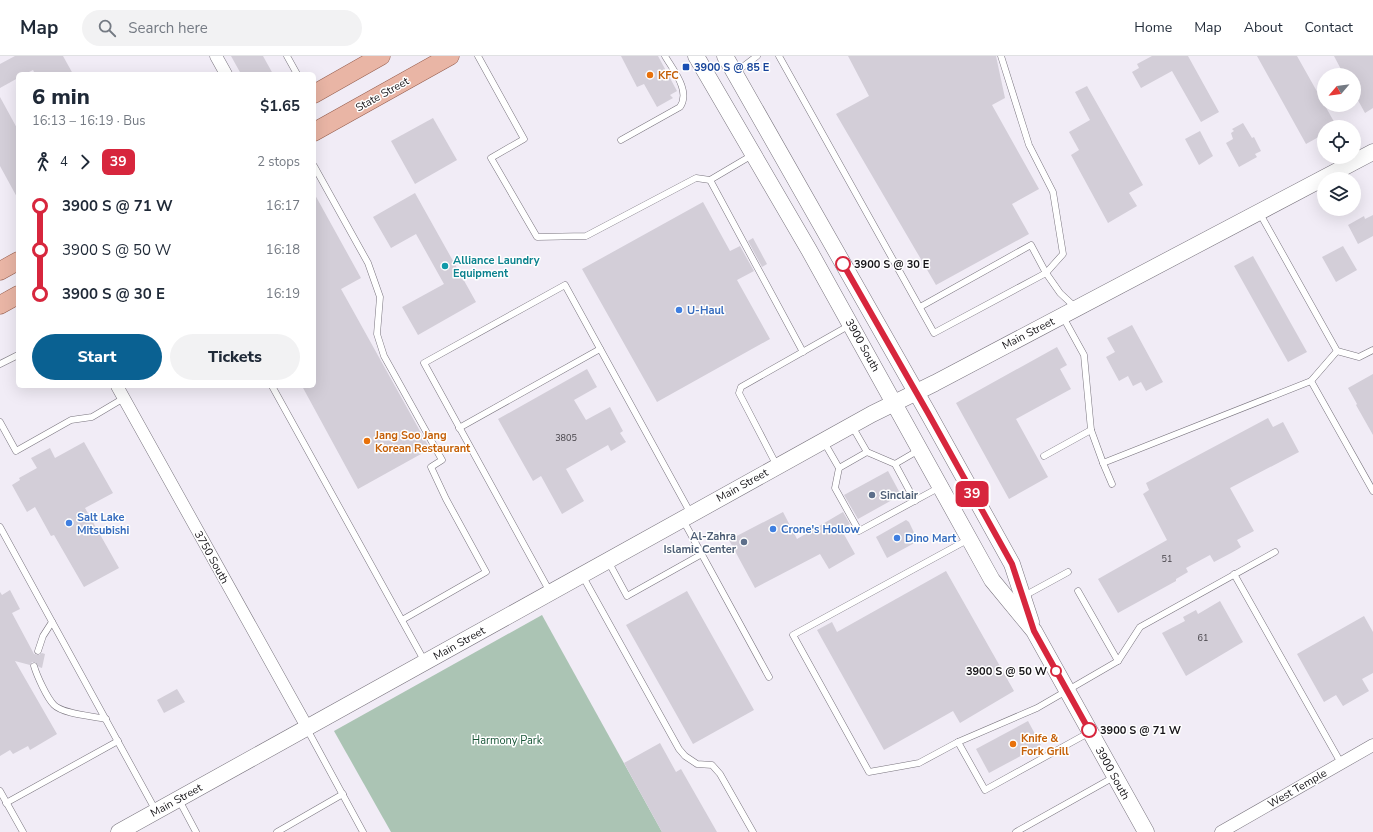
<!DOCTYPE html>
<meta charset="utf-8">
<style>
body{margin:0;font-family:"Nunito Sans",sans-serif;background:#f2f2f3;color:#1f2937;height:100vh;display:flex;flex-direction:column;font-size:15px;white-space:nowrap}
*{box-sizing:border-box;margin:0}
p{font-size:13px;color:#747a83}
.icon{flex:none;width:22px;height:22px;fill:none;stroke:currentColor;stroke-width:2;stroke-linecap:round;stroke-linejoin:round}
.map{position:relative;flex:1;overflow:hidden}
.panel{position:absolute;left:16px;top:16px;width:300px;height:316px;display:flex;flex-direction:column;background:#fff;border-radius:6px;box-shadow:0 4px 16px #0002}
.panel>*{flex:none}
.badge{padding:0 8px;border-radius:6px;font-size:14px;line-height:26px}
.needle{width:26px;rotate:241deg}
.controls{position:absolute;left:1317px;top:12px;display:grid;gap:8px}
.controls a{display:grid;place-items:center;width:44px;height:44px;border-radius:50%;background:#fff;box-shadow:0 4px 16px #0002;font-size:20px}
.map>.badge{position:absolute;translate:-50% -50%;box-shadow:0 0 0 2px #fff}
.legs{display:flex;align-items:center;gap:6px;height:44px;padding:0 16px;font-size:13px}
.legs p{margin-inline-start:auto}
.headline{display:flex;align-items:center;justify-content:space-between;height:68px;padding:0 16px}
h1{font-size:22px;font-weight:800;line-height:30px}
.cta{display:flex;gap:8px;margin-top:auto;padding:8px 16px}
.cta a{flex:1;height:46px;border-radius:24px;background:#0a6192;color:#fff;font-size:16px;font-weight:800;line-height:46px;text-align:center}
.cta a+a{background:#f2f2f3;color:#1f2937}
ul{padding:0 16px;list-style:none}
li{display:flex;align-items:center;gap:14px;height:44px;font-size:15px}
li i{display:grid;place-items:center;width:6px;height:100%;margin:0 5px;background:currentColor}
li i::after{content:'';width:10px;height:10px;margin:-5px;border:3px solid;border-radius:50%;background:#fff}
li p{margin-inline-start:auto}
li:first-child i{background:linear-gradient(#0000 50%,currentColor 0)}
li:last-child i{background:linear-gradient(currentColor 50%,#0000 0)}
header{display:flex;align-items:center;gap:24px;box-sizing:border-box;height:56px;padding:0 20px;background:#fff;border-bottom:1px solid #e0e1e3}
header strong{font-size:19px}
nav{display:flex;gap:22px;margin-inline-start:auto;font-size:14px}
.search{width:280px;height:36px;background:#f2f2f3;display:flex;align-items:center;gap:10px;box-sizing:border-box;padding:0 14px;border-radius:22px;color:#747a83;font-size:15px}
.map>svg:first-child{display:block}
.green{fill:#abc4b4}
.building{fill:#d3ced8}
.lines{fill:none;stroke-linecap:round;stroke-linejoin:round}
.lane-casing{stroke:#79747e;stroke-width:7}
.street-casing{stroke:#79747e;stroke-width:13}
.secondary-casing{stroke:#79747e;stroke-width:17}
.primary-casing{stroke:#955d4d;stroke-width:19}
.lane{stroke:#fff;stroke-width:6}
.street{stroke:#fff;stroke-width:12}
.secondary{stroke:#fff;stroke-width:16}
.primary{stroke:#e9b5a5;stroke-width:18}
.line-1-casing{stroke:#fff;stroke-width:9}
.line-1{stroke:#d7263d;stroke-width:6}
.transit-dot{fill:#1a4fb4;stroke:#fff;stroke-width:1.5}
.food-dot{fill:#e8710a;stroke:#fff;stroke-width:1.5}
.stop-1-dot{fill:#fff;stroke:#d7263d;stroke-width:2}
.culture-dot{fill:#0f9aa8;stroke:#fff;stroke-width:1.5}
.shop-dot{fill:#3f7fe0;stroke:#fff;stroke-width:1.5}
.service-dot{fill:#5c6f8a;stroke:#fff;stroke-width:1.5}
.labels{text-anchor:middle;stroke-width:3;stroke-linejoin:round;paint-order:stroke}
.number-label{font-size:9px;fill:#454248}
.transit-label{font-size:11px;font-weight:bold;fill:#164399;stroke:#fff;text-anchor:start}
.food-label{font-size:11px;font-weight:bold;fill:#c56008;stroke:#fff;text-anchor:start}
.street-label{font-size:11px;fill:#161418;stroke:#fff}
.culture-label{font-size:11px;font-weight:bold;fill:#0d838f;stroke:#fff;text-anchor:start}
.stop-label{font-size:11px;font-weight:bold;fill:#161418;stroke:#fff;text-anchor:start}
.shop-label{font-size:11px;font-weight:bold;fill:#366cbe;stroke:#fff;text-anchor:start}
.service-label{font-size:11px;font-weight:bold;fill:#4e5e75;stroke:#fff;text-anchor:start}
.park-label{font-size:11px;fill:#185537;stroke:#fff}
</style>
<header>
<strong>Map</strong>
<div class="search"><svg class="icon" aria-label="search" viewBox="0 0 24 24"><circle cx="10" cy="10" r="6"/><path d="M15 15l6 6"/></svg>Search here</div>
<nav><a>Home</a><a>Map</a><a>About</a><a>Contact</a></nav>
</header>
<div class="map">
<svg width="1373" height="776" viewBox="0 0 1373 776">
<rect width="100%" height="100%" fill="#f1ecf6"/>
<path class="green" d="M542,559L662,776H391L334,675Z"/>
<g class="building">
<path d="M15,0H63L73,18H35L33,14L25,18H18V22L0,32V8Z"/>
<path d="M231,0H263L273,18H241Z"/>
<path d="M621,0H658L677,35L670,39L673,42L657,51L644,28L637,31Z"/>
<path d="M848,0H996L1005,42L992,49L1039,133L1012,148L1029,178L936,229L836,58L869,40Z"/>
<path d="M1152,0H1188L1219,56L1201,66L1172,15L1141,32L1132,16L1139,12L1137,8Z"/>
<path d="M1257,0H1297L1337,71H1324V78L1306,88Z"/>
<path d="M1334,0H1373V52L1365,57L1354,37V19H1344Z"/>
<path d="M1087,30L1143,129L1129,137L1137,150L1108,167L1071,99L1079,94L1069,76L1090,64L1075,36Z"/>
<path d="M0,41L18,74V143L0,110Z"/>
<path d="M433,62L457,104L415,128L391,85Z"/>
<path d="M1243,67L1252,82L1254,81L1261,95L1255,98L1257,101L1239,111L1226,87L1233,83L1231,77L1234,75L1232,73Z"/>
<path d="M1200,75L1213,100L1199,109L1185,83Z"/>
<path d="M314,137L361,222L341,233L430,393L358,433L302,330H314Z"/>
<path d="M415,137L476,246L418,279L402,251L444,228L416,178L391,192L373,161Z"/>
<path d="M703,146L730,195L740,190L754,215L737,224L770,283L657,346L582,213Z"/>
<path d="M1373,159V180L1358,188L1348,169L1364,160L1365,163Z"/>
<path d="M753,182L767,208L762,211L748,185Z"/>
<path d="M1343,190L1357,214L1336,226L1322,201Z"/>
<path d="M1253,200L1307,296L1288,306L1234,210Z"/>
<path d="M1132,269L1163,326L1146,335L1141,326L1133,330L1128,320L1119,325L1106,301L1115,296L1107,282Z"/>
<path d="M1057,291L1067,309L1060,313L1071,333L1016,363L1048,421L1009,443L956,347Z"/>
<path d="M587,313L597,331L574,344L586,364L610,351L623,375L620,377L626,386L611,395L608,389L566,413L584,445L562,458L541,420L533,425L498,363Z"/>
<path d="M1373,318V379L1356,349L1357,348L1348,332Z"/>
<path d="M1268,362L1273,371L1283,366L1299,396L1230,432L1254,475L1237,484L1241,491L1233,496L1214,506L1210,499L1186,512L1188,516L1176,523V525L1118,557L1098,523L1167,484L1143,438L1149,434L1146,427Z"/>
<path d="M84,386L113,437L85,452L119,512L84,531L54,479L51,480L35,451L27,456L12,429L20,424L19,422L37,412L31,402L50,392L55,402Z"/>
<path d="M888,415L901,439L858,463L844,439Z"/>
<path d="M783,456L797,483L843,456L850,468L841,473L855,498L829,513L820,498L755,532L729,484Z"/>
<path d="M906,464L909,466L918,485L887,502L876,481Z"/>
<path d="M946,515L1014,635L960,667L953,655L884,694L817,574L832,566L837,576Z"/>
<path d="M10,534L20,553L12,557L34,598L39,599L42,597L45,598L42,612L39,611L35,606H32L30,609L15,605L57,678L30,694L28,690L13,698L10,694L0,700V536L2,539Z"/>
<path d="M687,535L754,654L693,688L626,569Z"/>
<path d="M1220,545L1243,586L1186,620L1162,577L1185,565L1183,561L1196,554L1198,558Z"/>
<path d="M1364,560L1373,576V617L1362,623L1369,635L1343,650L1336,639L1324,646L1297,598Z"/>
<path d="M177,633L185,646L164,657L157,644Z"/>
<path d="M1028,665L1041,689L989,717L976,693Z"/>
<path d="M660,687L676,716L681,713L717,776H662L624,707Z"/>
</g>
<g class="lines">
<defs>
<g id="lane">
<path d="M287,0L297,18"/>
<path d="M478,0L524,83L491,102L537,181L586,180L696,122L710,124"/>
<path d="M779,0L934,277L1046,217L1063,198L1053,136L1029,89L1001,0"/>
<path d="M736,16L757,0"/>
<path d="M621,84L680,51C691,35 673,14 665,0"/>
<path d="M754,98L710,124L803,296"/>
<path d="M314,110L368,207L380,241L377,278L384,300L442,404L431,411L446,443L486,516L402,564"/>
<path d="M1259,156L1337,295L1311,325L1373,435"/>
<path d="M920,251L1031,189L1046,217L1060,237L1075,251"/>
<path d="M1063,261L1084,299L1091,374L1103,407L1311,325"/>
<path d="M1337,295L1359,301L1373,294"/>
<path d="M0,308L18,299"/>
<path d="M272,330L425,606"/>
<path d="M0,366L16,395L71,364L92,361L124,342"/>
<path d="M852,370L867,396L895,408L919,394"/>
<path d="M459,372L600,293"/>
<path d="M824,386L839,412L835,432L859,475L940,431"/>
<path d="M1044,400L1091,374"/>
<path d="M1103,407L1112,428"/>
<path d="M895,408L915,445"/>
<path d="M777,410L739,337L741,331L850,269"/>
<path d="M839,412L867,396"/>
<path d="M683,464L769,621"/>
<path d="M0,471L156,755"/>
<path d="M969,483L793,579L869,716L919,707L958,686L985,734L1090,676"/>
<path d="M608,505L627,540L702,498"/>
<path d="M1234,518L1341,707"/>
<path d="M582,519L679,693L685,700L697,708L712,709L720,718L753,776"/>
<path d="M1078,535L1118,605"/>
<path d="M550,536L424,307L565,229L691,458"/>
<path d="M1024,540L1068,516"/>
<path d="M38,595L43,580L52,566"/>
<path d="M34,610C37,620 47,642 54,649C63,658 93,660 106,663"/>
<path d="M307,673L363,776"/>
<path d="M958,686L1037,652L1118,605L1140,571L1275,496"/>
<path d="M0,735L23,776"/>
<path d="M179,744L196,776"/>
<path d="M6,747L118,685"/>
<path d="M277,776L343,738"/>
<path d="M1016,776L1114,721"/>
</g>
<g id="street">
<path d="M216,0L226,18"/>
<path d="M117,330L307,671"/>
<path d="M1221,776L1373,689"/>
</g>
<g id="secondary">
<path d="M696,0L809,194L992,524L1034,575L1146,776"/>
<path d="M725,0L928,357L1012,508L1031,566"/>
<path d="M119,776L872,358L935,327L1373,96"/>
</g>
<g id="primary">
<path d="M314,38L381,0"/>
<path d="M314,76L450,0"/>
<path d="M0,215L18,205"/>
<path d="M0,249L18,239"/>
</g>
</defs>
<use href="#lane" class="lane-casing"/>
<use href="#street" class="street-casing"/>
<use href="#secondary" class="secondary-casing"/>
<use href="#primary" class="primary-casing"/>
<use href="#lane" class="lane"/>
<use href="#street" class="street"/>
<use href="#secondary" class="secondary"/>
<use href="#primary" class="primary"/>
</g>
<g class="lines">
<defs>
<path id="line-1" d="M843,208L928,357L1012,508L1034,575L1089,674"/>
</defs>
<use href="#line-1" class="line-1-casing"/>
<use href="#line-1" class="line-1"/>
</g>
<rect class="transit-dot" x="682" y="7" width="8" height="8" rx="2"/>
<g class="food-dot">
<circle cx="650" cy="19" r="4"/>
<circle cx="367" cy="385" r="4"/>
<circle cx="1013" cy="688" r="4"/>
</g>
<g class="stop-1-dot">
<circle cx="843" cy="208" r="7"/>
<circle cx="1056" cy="615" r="5"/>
<circle cx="1089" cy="674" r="7"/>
</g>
<circle class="culture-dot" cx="445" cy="210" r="4"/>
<g class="shop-dot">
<circle cx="679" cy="254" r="4"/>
<circle cx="69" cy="467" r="4"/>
<circle cx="773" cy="473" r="4"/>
<circle cx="897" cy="482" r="4"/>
</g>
<g class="service-dot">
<circle cx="872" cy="439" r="4"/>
<circle cx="744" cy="486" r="4"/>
</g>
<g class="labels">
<g class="number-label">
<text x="566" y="385">3805</text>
<text x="1167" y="506">51</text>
<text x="1203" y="585">61</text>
</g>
<g class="transit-label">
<text x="694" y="15">3900 S @ 85 E</text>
</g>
<g class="food-label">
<text x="658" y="23">KFC</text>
<text x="375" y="383">Jang Soo Jang<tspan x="375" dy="13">Korean Restaurant</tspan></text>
<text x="1021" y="686">Knife &amp;<tspan x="1021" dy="13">Fork Grill</tspan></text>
</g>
<g class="street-label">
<text transform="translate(382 38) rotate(-29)" y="4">State Street</text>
<text transform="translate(1028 277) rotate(-27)" y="4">Main Street</text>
<text transform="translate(863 289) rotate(61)" y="4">3900 South</text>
<text transform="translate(742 429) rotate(-29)" y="4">Main Street</text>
<text transform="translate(212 501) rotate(61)" y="4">3750 South</text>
<text transform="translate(459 587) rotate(-29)" y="4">Main Street</text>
<text transform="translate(1113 717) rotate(61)" y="4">3900 South</text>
<text transform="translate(1297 732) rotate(-30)" y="4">West Temple</text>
<text transform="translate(176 744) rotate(-29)" y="4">Main Street</text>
</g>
<g class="culture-label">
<text x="453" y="208">Alliance Laundry<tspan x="453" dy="13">Equipment</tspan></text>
</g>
<g class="stop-label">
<text x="854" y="212">3900 S @ 30 E</text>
<text x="1047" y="619" text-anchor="end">3900 S @ 50 W</text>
<text x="1100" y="678">3900 S @ 71 W</text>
</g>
<g class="shop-label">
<text x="687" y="258">U-Haul</text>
<text x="77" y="465">Salt Lake<tspan x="77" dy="13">Mitsubishi</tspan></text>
<text x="781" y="477">Crone's Hollow</text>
<text x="905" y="486">Dino Mart</text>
</g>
<g class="service-label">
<text x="880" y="443">Sinclair</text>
<text x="736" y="484" text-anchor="end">Al-Zahra<tspan x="736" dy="13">Islamic Center</tspan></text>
</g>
<g class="park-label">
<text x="507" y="688">Harmony Park</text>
</g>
</g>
</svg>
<div class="controls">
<a><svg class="needle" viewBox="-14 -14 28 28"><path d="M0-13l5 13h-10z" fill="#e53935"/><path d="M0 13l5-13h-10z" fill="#747a83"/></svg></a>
<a><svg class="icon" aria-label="locate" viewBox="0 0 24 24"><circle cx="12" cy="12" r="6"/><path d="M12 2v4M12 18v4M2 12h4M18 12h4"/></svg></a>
<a><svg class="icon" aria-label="layers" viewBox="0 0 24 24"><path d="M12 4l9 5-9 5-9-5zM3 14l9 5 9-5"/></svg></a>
</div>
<b class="badge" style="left:972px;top:438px;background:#d7263d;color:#fff">39</b>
<section class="panel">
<div class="headline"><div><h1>6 min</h1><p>16:13 – 16:19 · Bus</p></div><b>$1.65</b></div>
<div class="legs"><svg class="icon" aria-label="walk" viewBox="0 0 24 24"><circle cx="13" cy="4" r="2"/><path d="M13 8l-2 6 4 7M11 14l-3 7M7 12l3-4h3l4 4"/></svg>4<svg class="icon" aria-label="forward" viewBox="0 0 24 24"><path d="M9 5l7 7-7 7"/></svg><b class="badge" style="background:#d7263d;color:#fff">39</b><p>2 stops</p></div>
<ul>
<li><i style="color:#d7263d"></i><b>3900 S @ 71 W</b><p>16:17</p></li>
<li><i style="color:#d7263d"></i><span>3900 S @ 50 W</span><p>16:18</p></li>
<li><i style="color:#d7263d"></i><b>3900 S @ 30 E</b><p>16:19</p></li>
</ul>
<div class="cta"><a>Start</a><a>Tickets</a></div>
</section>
</div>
